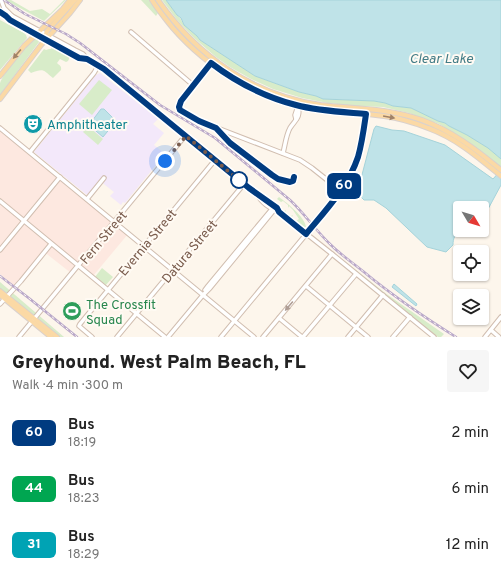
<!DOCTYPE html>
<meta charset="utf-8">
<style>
body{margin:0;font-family:Overpass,sans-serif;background:#f6f6f6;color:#222;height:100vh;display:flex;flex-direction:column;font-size:15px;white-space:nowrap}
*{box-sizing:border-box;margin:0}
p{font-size:13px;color:#767676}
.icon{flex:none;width:22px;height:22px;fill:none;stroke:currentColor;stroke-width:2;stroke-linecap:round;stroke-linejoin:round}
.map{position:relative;height:337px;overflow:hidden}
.panel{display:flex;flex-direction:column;background:#fff;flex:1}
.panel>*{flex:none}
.badge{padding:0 8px;border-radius:6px;font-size:14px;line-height:26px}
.needle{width:26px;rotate:128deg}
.fabs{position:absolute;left:453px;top:201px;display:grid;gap:8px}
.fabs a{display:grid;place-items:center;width:36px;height:36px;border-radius:4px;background:#fff;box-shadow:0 1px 3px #0004;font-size:20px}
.you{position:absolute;width:20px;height:20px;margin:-10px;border:3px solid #fff;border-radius:50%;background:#1a73e8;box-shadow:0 0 0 6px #1a73e833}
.map>.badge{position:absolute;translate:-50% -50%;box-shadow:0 0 0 2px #fff}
.round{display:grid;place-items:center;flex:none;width:42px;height:42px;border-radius:4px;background:#f6f6f6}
.headline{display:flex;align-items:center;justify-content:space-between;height:68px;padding:0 12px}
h1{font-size:19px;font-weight:800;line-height:30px}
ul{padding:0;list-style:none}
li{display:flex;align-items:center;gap:12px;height:56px;padding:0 12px}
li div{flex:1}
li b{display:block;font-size:15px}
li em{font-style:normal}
li .badge{min-width:44px;font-weight:700;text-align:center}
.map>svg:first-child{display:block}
.commercial{fill:#fde8e0}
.education{fill:#f3e8fa}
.green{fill:#d8ecc9}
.water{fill:#bfe3e8;stroke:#a5d3da}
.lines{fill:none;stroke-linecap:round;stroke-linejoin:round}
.minor-casing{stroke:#d1beb0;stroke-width:5.5}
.major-casing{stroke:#dad1cd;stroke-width:6}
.minor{stroke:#fff;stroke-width:3.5}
.major{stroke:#fbd9a5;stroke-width:4}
.rail-casing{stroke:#b9a8c9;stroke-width:2.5}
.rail{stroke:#fffaf3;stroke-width:1;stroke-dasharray:3;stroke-linecap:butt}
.oneway{fill:#a18267}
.oneway2{fill:#af9d94}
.line-casing{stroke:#fff;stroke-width:9}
.line{stroke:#003b80;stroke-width:6}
.walk{stroke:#7a5c4d;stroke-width:4;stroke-dasharray:0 7.2}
.stop-dot{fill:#fff;stroke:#003b80;stroke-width:2}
.labels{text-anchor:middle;stroke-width:4;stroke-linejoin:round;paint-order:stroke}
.culture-label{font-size:13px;fill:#0d838f;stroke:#fffaf3;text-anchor:start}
.street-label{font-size:13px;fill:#7a5c4d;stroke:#fffaf3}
.leisure-label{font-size:13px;fill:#27864d;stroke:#fffaf3;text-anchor:start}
.water-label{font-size:14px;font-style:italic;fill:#437c86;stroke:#fffaf3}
</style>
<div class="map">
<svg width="501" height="337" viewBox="0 0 501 337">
<rect width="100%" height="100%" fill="#fdf6ec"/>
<path class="commercial" d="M0,131L128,234L93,276L78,264L71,273L43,251L15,286L0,274Z"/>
<path class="education" d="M100,73L158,119L153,124L164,133L154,145L165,154L125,203L123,202L121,205L110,196L114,192L100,181L87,195L34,152L96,75Z"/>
<g class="green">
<path d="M5,0H11L30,11L42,9L50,14L64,0H66L44,21Z"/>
<path d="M141,0H149L158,13L156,16Z"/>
<path d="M162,0H166L177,15L180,18L184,25L197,36L200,40L255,76L299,92L316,96L323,99L374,101L385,103L393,106L411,108L438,121L445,123L449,126L467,135L488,148L501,159V167L462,138L439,124L409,113L383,107L357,106L328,103L302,98L273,89L251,79L230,67L216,57L194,38L177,20Z"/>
<path d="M0,20L24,33L26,35L27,38L0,70Z"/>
<path d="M35,39L38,40L39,42L0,95C0,91 0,86 0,83C2,75 28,43 35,39Z"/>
<path d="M52,47L69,56V59L68,61L66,62L60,59L57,63C59,65 62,66 61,70L53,78C43,70 44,68 31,73L28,70L44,49L46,50L49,49H51Z"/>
<path d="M99,80L112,90L92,115L79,104Z"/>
<path d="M88,126L103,139L98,145L83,132Z"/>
<path d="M279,197C287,203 305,217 306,227H305L302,226L279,207L285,211L286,210V212L291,216L293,215L292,217L296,221L299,219L293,210L289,206L288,208V205L283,201L281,202L277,199Z"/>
<path d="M341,259H342L385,293L444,334L441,337H438L386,295H385Z"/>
<path d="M102,268L113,277L105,286L95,277Z"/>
<path d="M0,282L64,337H59L0,289Z"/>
</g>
<g class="water">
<path d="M166,0H501V159L488,148L467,135L449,126L445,123L438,121L411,108L393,106L385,103L374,101L323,99L316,96L299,92L255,76L200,40L197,36L184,25L181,18L177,15Z"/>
<path d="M101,109H104L116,121L103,137L89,125Z"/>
<path d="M376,126L392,130L404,131L445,145L493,179L501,170V185L487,211L482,215V208H460V230H461C455,234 453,238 453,245L446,252L427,247L386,208L374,200H364L360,196H357L352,192L358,190L374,129Z"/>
<path d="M394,284L417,304L416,306L392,287Z"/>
</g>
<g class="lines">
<defs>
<g id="minor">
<path d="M1,0L4,8L12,16"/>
<path d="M0,12L6,16L10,20L19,25L79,57L87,59L103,69L249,188L277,208L279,212"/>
<path d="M6,16H12L75,50L83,54L87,59"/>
<path d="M131,32L194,86"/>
<path d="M212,61L181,101L179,107L180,110L199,121L300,160L312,168L341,191"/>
<path d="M296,119L295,115L298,106"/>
<path d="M0,128L254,337"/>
<path d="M30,152L94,73L98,66"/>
<path d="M283,153C285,146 286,135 290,128C295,120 301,118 298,106"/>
<path d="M257,194C261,202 270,209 279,212L332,254L434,337"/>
<path d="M87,199L104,178"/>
<path d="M0,201L165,337"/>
<path d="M0,250L60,177"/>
<path d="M306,286L368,337"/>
<path d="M205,290L208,286L272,209"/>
<path d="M0,304L21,281L51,244"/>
<path d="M279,318L302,337"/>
<path d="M491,330L499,337"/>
<path d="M19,337L185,136"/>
<path d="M92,337L79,326L80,324L215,160"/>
<path d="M117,337L244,184"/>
<path d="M168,337L203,295L210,288L274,210"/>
<path d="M221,337L332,203C356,172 361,150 366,112"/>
<path d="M263,337L332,254"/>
<path d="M303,337L356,274"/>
<path d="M348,337L383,295"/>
<path d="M393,337L410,317"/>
<path d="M485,337L501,317"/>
</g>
<g id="major">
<path d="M152,0C158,10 165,18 172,27C209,70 261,100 317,109C339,112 362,113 384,116C399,118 413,122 428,128C456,138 478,157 501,176"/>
<path d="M158,0C197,56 252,95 321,105C356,109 388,108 422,120C452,131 477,150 501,170"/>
<path d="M46,39V34L47,31L67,9L75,0"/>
<path d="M0,76L24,46L62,10L70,0"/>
<path d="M0,99L41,45L70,13L80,0"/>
<path d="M0,291L57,337"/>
<path d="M0,295L51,337"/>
</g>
</defs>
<use href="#minor" class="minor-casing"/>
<use href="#major" class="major-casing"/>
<use href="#minor" class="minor"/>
<use href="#major" class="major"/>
<defs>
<g id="rail">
<path d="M4,0L25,14L66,34L80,43L160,105L215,138L290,200C305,214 316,231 331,245C341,255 353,263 364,272C393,296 424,317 456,337"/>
<path d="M0,276L30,299L77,337"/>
</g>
</defs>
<use href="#rail" class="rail-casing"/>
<use href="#rail" class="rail"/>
</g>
<defs><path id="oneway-solid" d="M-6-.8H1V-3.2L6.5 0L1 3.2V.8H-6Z"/></defs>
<g class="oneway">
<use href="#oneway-solid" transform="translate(17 54) rotate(130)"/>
<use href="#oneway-solid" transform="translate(389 117) rotate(10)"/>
</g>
<use class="oneway2" href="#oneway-solid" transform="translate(289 306) rotate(130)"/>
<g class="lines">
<defs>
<path id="line" d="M0,12L6,16L10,20L19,25L79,58L87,59L104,69L249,188L277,208L279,212L306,234C326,210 348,187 358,157C362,143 364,128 366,114C343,112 318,111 296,105C265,97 236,82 211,63L181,101L179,107L180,110L199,121L216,128L230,143L272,175L278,179L290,182L293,181L294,177"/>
</defs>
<use href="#line" class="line-casing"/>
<use href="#line" class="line"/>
<path class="walk" d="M165,161L186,136L240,181L239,180"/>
</g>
<defs>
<symbol id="theatre-disc" viewBox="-11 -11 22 22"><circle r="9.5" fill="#0f9aa8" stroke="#fffaf3"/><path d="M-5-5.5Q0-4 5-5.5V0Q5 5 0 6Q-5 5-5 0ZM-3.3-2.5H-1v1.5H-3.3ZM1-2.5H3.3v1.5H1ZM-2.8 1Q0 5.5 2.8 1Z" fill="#fff"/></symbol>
<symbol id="stadium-disc" viewBox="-11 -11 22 22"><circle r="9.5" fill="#2e9e5b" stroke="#fffaf3"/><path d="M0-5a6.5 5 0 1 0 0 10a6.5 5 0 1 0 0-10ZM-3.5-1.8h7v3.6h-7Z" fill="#fff"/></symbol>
</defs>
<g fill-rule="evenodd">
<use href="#theatre-disc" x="22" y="113" width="22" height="22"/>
<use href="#stadium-disc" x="61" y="300" width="22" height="22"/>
</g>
<circle class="stop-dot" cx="239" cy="180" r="8"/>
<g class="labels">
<g class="culture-label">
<text x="47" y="129">Amphitheater</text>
</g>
<g class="street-label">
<text transform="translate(103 237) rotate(-50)" y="5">Fern Street</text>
<text transform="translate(147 242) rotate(-50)" y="5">Evernia Street</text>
<text transform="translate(189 251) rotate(-50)" y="5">Datura Street</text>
</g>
<g class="leisure-label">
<text x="86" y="309">The Crossfit<tspan x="86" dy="15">Squad</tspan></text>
</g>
<g class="water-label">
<text x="441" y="63">Clear Lake</text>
</g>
</g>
</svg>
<div class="fabs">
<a><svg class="needle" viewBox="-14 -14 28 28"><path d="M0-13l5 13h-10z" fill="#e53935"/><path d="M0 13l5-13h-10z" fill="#767676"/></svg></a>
<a><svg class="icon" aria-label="locate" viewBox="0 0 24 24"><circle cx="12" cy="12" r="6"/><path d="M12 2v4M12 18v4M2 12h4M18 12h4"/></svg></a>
<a><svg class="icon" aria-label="layers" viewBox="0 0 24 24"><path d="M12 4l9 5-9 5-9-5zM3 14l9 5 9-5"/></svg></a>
</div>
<div class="you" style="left:165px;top:161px"></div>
<b class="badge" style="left:344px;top:186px;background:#003b80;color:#fff">60</b>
</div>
<section class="panel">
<div class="headline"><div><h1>Greyhound. West Palm Beach, FL</h1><p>Walk · 4 min · 300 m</p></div><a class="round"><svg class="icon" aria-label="heart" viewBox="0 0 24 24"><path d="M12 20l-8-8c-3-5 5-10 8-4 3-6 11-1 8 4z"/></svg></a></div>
<ul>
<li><span class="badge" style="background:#003b80;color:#fff">60</span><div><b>Bus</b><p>18:19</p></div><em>2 min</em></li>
<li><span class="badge" style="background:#00a651;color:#fff">44</span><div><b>Bus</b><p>18:23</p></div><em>6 min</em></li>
<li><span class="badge" style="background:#00a3b4;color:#fff">31</span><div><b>Bus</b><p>18:29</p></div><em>12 min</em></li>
</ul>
</section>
